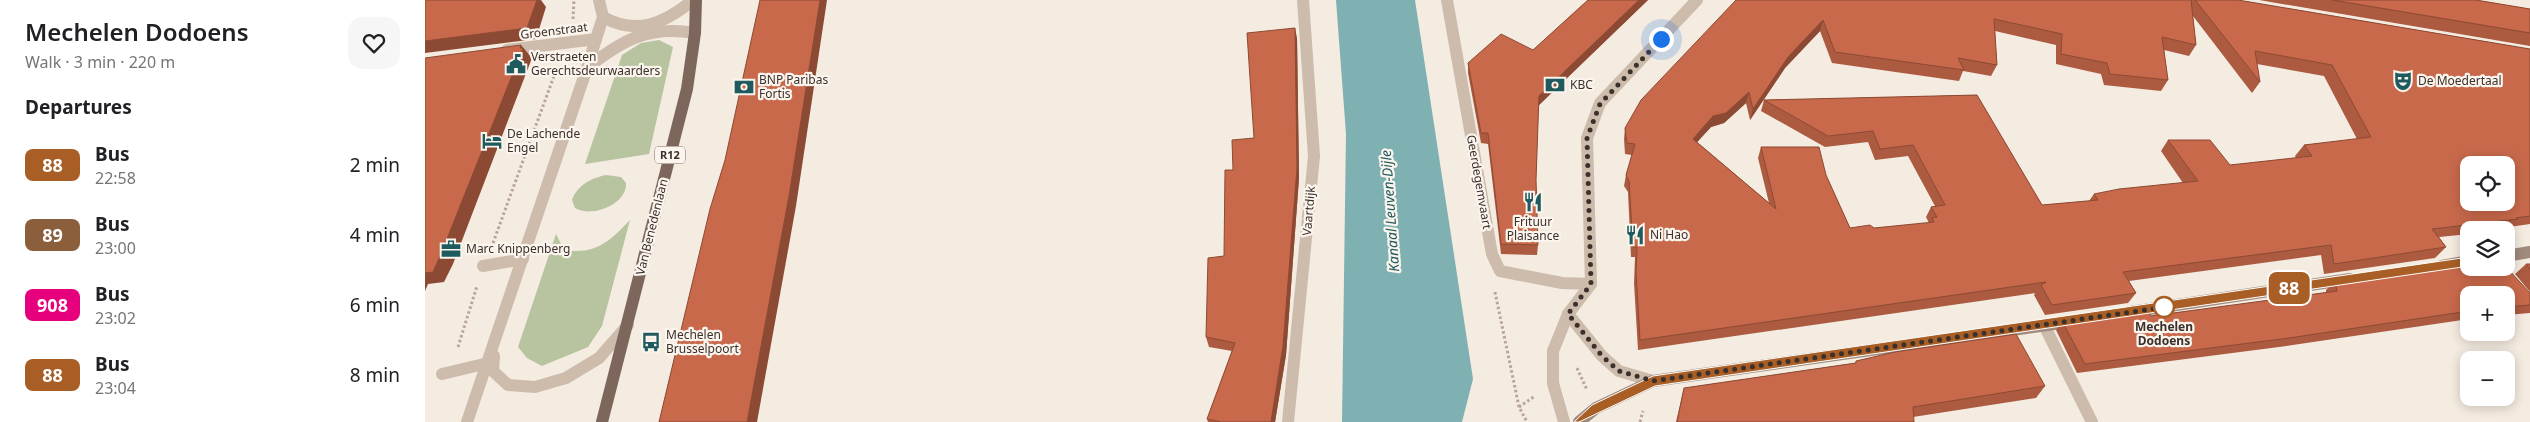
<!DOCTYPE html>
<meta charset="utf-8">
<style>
body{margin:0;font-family:"Noto Sans",sans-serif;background:#f6f6f6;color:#202124;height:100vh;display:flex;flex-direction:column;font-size:19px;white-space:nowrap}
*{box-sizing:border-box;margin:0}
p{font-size:16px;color:#757577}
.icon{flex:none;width:28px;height:28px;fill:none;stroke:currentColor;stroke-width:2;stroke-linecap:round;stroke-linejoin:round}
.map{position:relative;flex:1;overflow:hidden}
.details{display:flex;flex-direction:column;background:#fff;width:425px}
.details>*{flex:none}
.badge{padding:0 10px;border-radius:8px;font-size:18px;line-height:32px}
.tools{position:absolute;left:2035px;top:156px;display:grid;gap:10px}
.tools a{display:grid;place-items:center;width:55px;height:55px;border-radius:10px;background:#fff;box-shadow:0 2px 12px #0003;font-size:25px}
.you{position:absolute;width:25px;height:25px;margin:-12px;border:4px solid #fff;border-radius:50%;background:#1a73e8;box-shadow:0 0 0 8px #1a73e833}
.map>.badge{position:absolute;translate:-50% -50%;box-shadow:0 0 0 2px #fff}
h2{padding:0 25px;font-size:19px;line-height:45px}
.round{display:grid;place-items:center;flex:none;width:52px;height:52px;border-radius:15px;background:#f6f6f6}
.head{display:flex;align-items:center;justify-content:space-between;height:85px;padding:0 25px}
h1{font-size:24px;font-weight:600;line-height:38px}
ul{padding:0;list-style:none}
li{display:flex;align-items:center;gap:15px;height:70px;padding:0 25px}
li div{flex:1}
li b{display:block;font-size:19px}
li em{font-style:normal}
li .badge{min-width:55px;font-weight:700;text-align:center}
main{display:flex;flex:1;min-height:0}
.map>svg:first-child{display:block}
.green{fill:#b8c4a0}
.water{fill:#7fb0b2}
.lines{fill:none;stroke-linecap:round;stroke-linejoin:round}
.path{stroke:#b9a596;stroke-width:3;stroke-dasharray:2.5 2.5;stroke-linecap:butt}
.service{stroke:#cdbbac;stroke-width:12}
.minor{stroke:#cdbbac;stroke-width:12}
.tertiary{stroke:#cdbbac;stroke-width:12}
.secondary{stroke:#a18a7d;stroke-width:12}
.primary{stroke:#7d675c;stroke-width:12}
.wall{fill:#ac5a40;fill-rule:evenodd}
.shaded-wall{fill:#8c4a34}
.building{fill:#c8694b;stroke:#8c4a34;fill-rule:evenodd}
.line{fill:#a85e24;stroke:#fff}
.walk{stroke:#3b302b;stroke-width:5;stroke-dasharray:0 9}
.stop-dot{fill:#fff;stroke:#a85e24;stroke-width:2.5}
.labels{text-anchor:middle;stroke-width:4.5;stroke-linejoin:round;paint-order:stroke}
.shield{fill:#fbf5ee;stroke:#756b66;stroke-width:1}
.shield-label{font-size:11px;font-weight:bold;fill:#3b302b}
.street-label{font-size:12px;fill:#3b302b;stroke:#fbf5ee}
.poi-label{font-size:12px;fill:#3b302b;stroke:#fbf5ee;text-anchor:start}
.stop-label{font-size:12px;font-weight:bold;fill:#3b302b;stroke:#fbf5ee}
.water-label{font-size:14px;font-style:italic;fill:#1f5a5e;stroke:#fbf5ee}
</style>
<main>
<section class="details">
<div class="head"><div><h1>Mechelen Dodoens</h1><p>Walk · 3 min · 220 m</p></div><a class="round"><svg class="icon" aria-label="heart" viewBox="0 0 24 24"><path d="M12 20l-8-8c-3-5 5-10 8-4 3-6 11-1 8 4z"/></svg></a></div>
<h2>Departures</h2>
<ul>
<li><span class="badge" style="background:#a85e24;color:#fff">88</span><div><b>Bus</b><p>22:58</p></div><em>2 min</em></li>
<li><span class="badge" style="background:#8b5e3c;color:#fff">89</span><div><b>Bus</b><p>23:00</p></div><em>4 min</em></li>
<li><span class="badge" style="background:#e6007e;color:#fff">908</span><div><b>Bus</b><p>23:02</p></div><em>6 min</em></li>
<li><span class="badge" style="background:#a85e24;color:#fff">88</span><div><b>Bus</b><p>23:04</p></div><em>8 min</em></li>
</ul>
</section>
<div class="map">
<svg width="2105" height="422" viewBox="0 0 2105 422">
<rect width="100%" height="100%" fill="#f4ebe1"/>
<g class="green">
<path d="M234,40L248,47L224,154L160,164L197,55L216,43Z"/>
<path d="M181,175L196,177L201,183C202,205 166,218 150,208L147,200C152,185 167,178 181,175Z"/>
<path d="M205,220L177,326L163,347L117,366L102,358L93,347L131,234L139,250C171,255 185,241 205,220Z"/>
</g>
<path class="water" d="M911,0H990L1048,379L1037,422H917L921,134Z"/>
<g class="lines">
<g class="path">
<path d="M148,19L149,0"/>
<path d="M68,243L133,65"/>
<path d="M1070,292L1094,407L1102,422"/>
<path d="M33,347L52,286"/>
<path d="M1152,368L1162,390"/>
<path d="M1094,407L1110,396"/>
<path d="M1215,422L1218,411"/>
</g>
<g class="service">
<path d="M162,68L171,39"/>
<path d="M58,266L98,259"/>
<path d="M17,374L63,363"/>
</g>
<g class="minor">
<path d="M1022,0L1067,254L1075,271L1137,283L1166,284"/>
<path d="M178,17C212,36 240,23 268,0"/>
<path d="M82,50L171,39L178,17L174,0"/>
<path d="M1143,314L1177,356L1194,371L1228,381"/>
<path d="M1619,325L1667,422"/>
<path d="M69,356L68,371L83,385L110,387L141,378L174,358L203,325"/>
<path d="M42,422L162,68C197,40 224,25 270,33"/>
<path d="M863,422L889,156L878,0"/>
</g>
<path class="tertiary" d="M1139,422L1128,383V351L1143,314L1166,284L1162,138L1175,103L1272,0"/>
<g class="secondary">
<path d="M2081,256L2105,252"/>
<path d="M2017,266L2044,261"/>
<path d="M1705,312L1925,279"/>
<path d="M1154,422L1171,408L1228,381L1651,321"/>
</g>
<path class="primary" d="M177,422L262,89L270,33L271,0"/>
</g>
<g class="wall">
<path d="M1163,0H1223L1113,106L1111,180L1113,245L1112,255L1076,254L1063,144L1056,143L1043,73V63L1108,50Z"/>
<path d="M1311,0H1813L2105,49V224L2084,227L2081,230H2044V234L2014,237L2021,247L2010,258L1899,274L1896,255L1704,281L1711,293L1703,303L1620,315L1609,295L1610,293L1213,350L1209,283L1210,257H1206L1203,192L1199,186L1201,175L1207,155L1200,154L1199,139L1200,128ZM1768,16L1827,93L1835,82L1832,64L1899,76L1932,139L1879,145L1870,156L1871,158L1805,165L1743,140L1736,151L1758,183L1669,194L1664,201L1617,205L1552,95L1339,100L1336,111L1400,147L1443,142L1450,160L1483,156L1510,206L1506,207L1501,217L1504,223L1449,228H1425L1401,175L1336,147L1333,158L1344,203L1272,142L1286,127L1299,123L1321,103L1325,120L1360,68L1395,31L1407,63L1534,81L1538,71L1566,76L1572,65L1570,31L1631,45V64L1676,74L1679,85L1736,91L1743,80L1739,50L1764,56L1771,45Z"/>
<path d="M1834,0H2051L2105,9V46Z"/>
<path d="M872,38L874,178L861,355L850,422H783L782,419L807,351L784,347L781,337L799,256L808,170L829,138Z"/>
<path d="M2101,264H2105V292L2090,274Z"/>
<path d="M2039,273L2105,293V313L2081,315V295H2044V319L1854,347L1652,373L1631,330L1637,321L1726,316L1901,293V290L1910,281Z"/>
<path d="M1431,361L1620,386L1611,398L1488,417L1489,422H1251L1259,388L1430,363Z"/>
</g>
<g class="shaded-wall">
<path d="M112,0H116L121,7L111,39L0,53V41Z"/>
<path d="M395,0H402L371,206L332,422H322Z"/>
<path d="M1214,0H1223L1113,106L1114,96Z"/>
<path d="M1398,20L1395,31L1360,68L1325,120L1328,109L1363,57Z"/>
<path d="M870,28L872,38L874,178L861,355L850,422H846Z"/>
<path d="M96,45L107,58L28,264L19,282L3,284L0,291V273Z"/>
<path d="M1324,92L1321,103L1299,123L1286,127L1265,150L1268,139L1288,116Z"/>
</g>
<g class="building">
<path d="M0,0H112L102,28L0,41Z"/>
<path d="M335,0H395L364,196L322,422H234L285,209L300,160Z"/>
<path d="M1163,0H1214L1114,96L1111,180L1113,245L1076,244L1063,133H1056L1043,63L1076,34L1108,50Z"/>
<path d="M1311,0H1766L1771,45L1737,37L1743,80L1685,74L1682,63L1636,54L1637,34L1569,19L1572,65L1533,58L1539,70L1410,52L1398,20L1363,57L1328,109L1324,92L1301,113L1288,116L1268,139L1351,209L1336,147H1394L1401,175L1425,228L1445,225L1449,228L1509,222L1507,218L1512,217L1506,207L1520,205L1488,145L1455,149L1448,131L1403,136L1339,100L1552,95L1617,205L1673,200L1669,194L1694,189L1773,181L1743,140H1785L1805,165L1887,156L1879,145L1946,137L1907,65L1830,51L1835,82L1770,0H1813L2105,49V216L2091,218L2093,219L2007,229L2021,247L1909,264L1906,245L1698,272L1711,293L1627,305L1616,285L1621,282L1215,340L1211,273L1212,247H1208L1204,181L1201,175L1210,144L1202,143L1200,128L1216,100ZM2044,165H2081V202H2044Z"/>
<path d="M1907,0H2051L2105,9V33Z"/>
<path d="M870,28L872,168L858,346L846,422H796L782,419L810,343L781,337L783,258L799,256L800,170H808L807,140L829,138L822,33Z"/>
<path d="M96,45L95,48H98L16,254L8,272L0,273V58Z"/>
<path d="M2032,263L2039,273L2082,268L2105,293V305L2081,307V295H2044V311L1864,338L1660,364L1637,321L1720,308L1726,316L1912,291L1910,281Z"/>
<path d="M2101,264H2105V269Z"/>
<path d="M1591,334L1620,386L1488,407L1489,422H1252L1259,388L1431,363V361L1470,352Z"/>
</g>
<path class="line" d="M2044,257L2049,261L2044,266L1230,386L1175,412L1154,422H1149L1167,405L1228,376Z"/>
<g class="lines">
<path class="walk" d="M1236,39L1175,104L1162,138L1166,284L1143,314L1177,356L1194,371L1228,381L1741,307H1739"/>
</g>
<defs>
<symbol id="civic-bare" viewBox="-9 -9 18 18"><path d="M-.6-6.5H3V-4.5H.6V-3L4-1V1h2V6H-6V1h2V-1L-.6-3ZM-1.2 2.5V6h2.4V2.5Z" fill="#1f5a5e" stroke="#fbf5ee" stroke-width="2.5" paint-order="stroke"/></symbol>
<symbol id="theatre-bare" viewBox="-9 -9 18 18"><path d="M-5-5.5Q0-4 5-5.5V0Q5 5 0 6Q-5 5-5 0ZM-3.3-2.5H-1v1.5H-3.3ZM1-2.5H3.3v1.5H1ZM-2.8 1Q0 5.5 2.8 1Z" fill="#1f5a5e" stroke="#fbf5ee" stroke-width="2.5" paint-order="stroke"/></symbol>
<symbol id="bank-bare" viewBox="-9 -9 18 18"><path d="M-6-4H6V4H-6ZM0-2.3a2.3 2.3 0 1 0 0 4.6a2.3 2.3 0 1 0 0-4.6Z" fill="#1f5a5e" stroke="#fbf5ee" stroke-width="2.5" paint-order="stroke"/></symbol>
<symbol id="hotel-bare" viewBox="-9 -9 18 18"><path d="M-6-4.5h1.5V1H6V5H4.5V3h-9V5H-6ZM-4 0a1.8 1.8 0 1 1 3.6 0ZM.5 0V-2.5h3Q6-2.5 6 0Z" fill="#1f5a5e" stroke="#fbf5ee" stroke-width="2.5" paint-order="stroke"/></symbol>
<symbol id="restaurant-bare" viewBox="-9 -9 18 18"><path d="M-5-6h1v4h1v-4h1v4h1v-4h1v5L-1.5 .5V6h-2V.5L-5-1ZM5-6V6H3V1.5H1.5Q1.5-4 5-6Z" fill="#1f5a5e" stroke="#fbf5ee" stroke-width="2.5" paint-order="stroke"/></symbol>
<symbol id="office-bare" viewBox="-9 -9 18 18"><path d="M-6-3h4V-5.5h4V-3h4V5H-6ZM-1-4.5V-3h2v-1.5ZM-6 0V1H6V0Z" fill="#1f5a5e" stroke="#fbf5ee" stroke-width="2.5" paint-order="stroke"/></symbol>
<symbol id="bus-bare" viewBox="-9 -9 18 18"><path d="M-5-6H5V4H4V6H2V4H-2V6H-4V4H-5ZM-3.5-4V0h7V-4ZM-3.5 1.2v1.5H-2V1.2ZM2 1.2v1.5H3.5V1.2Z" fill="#1f5a5e" stroke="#fbf5ee" stroke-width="2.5" paint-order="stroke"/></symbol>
</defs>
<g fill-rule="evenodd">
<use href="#civic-bare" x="77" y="50" width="28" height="28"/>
<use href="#theatre-bare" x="1964" y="67" width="28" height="28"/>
<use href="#bank-bare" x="1116" y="71" width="28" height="28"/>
<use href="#bank-bare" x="305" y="73" width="28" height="28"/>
<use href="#hotel-bare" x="53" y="127" width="28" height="28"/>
<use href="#restaurant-bare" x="1094" y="188" width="28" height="28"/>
<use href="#restaurant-bare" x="1196" y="221" width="28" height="28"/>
<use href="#office-bare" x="12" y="235" width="28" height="28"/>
<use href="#bus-bare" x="212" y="328" width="28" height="28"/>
</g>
<circle class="stop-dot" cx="1739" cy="307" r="10"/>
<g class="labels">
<rect class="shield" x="230" y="146.5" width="30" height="17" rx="4"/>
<g class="shield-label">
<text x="245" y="159">R12</text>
</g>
<g class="street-label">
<text transform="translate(129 31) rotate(-7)" y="4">Groenstraat</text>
<text transform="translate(1054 182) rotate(80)" y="4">Geerdegemvaart</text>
<text transform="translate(884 211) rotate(-85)" y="4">Vaartdijk</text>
<text transform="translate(227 227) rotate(-76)" y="4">Van Benedenlaan</text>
</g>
<g class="poi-label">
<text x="106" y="61">Verstraeten<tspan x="106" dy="14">Gerechtsdeurwaarders</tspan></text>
<text x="334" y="84">BNP Paribas<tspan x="334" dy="14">Fortis</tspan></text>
<text x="1993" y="85">De Moedertaal</text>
<text x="1145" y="89">KBC</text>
<text x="82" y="138">De Lachende<tspan x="82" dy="14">Engel</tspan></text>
<text x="1108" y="226" text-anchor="middle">Frituur<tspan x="1108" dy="14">Plaisance</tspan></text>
<text x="1225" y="239">Ni Hao</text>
<text x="41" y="253">Marc Knippenberg</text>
<text x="241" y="339">Mechelen<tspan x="241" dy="14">Brusselpoort</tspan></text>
</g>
<g class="stop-label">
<text x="1739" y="331">Mechelen<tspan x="1739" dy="14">Dodoens</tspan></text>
</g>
<g class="water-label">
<text transform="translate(965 211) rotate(-94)" y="5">Kanaal Leuven-Dijle</text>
</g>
</g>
</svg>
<div class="tools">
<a><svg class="icon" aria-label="locate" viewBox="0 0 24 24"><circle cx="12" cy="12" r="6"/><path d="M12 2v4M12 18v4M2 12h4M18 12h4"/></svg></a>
<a><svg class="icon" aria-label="layers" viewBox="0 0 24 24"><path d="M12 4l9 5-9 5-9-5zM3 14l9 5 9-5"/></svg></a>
<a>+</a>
<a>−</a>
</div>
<div class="you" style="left:1236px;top:39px"></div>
<b class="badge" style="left:1864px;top:288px;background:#a85e24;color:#fff">88</b>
</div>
</main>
